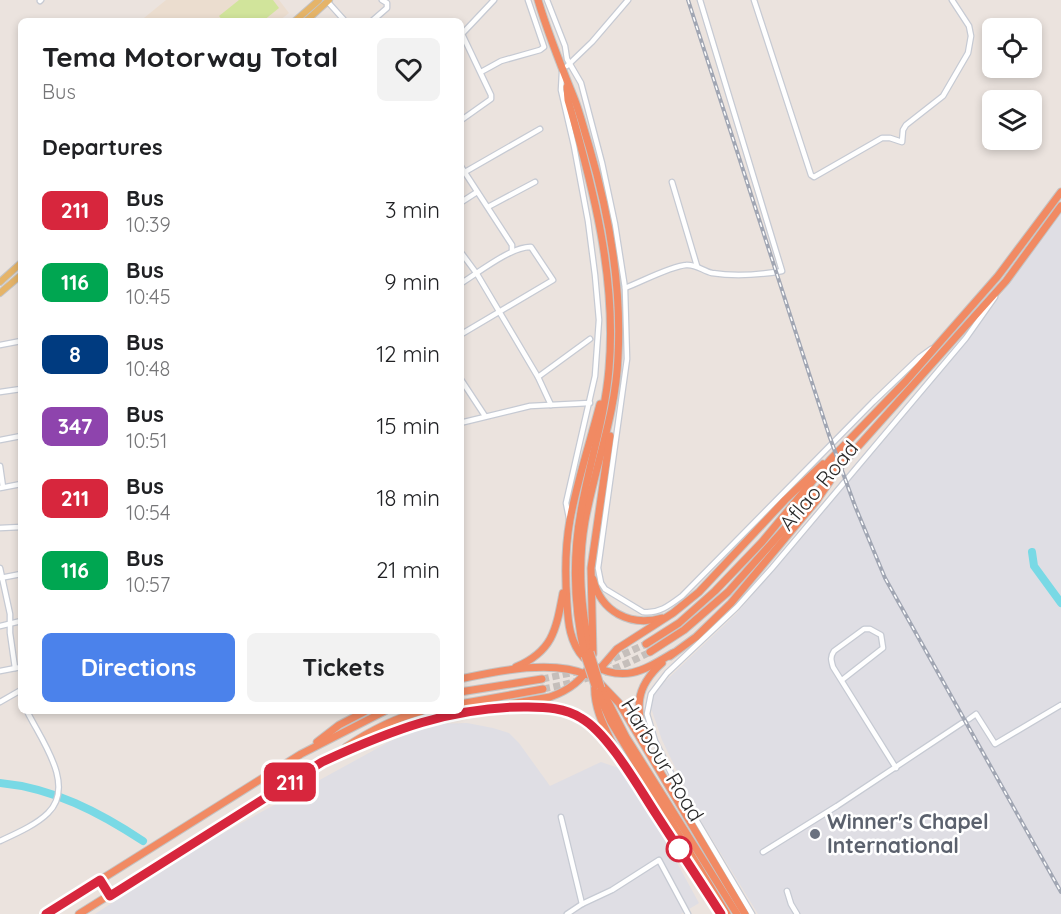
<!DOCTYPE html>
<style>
body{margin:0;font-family:Quicksand,sans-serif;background:#f2f2f2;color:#202124;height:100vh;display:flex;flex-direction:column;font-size:22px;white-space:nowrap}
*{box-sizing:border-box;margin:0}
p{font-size:20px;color:#757577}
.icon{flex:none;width:33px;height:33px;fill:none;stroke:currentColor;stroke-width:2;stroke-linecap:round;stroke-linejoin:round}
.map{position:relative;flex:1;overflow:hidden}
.side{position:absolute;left:18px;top:18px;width:446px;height:696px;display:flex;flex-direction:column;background:#fff;border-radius:9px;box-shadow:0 3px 9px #0003}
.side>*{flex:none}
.badge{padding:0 12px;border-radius:9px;font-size:21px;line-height:39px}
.tools{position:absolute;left:982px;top:18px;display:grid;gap:12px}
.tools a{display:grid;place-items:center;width:60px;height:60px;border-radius:9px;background:#fff;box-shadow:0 3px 9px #0003;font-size:30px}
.map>.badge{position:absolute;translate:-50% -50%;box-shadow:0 0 0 3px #fff}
h2{padding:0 24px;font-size:22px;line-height:54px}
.round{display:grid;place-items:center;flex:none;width:63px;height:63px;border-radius:9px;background:#f2f2f2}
.overview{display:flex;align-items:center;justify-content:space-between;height:102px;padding:0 24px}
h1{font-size:28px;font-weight:800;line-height:45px}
.primary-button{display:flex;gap:12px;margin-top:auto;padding:12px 24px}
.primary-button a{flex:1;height:69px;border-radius:9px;background:#4b82eb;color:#fff;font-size:24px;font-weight:800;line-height:69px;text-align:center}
.primary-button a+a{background:#f2f2f2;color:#202124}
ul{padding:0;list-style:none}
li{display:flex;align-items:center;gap:18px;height:72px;padding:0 24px}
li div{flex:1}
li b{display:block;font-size:22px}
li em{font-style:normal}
li .badge{min-width:66px;font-weight:700;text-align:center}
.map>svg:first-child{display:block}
.industrial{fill:#dfdee4}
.education{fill:#ebddcf}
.pitch{fill:#d1e49b}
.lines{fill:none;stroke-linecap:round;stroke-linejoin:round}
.river{stroke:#79d9e5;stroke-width:8}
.highway-tunnel{stroke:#c5beba;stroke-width:7;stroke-dasharray:7 3.5;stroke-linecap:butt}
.minor-casing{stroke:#c6cad3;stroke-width:7}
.major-casing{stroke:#c4c4c4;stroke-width:8}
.highway-casing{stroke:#c4c4c4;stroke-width:9}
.minor{stroke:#fff;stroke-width:4.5}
.major{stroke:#e5b469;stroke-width:6}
.highway{stroke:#f18a63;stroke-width:7}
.rail-casing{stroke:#a1a6b3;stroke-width:4}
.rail{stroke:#fff;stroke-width:1.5;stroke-dasharray:4.5;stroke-linecap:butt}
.highway-bridge-casing{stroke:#c4c4c4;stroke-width:9;stroke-linecap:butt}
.highway-bridge{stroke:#f18a63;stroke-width:7}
.line-casing{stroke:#fff;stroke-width:14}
.line{stroke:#d7263d;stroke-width:9}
.worship-dot{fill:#6b7280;stroke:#fff;stroke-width:2}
.stop-dot{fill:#fff;stroke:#d7263d;stroke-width:3}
.labels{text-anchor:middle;stroke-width:5;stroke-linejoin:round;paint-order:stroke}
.street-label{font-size:21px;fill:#2b2b2b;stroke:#fff}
.worship-label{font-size:21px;font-weight:bold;fill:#5b616d;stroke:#fff;text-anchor:start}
</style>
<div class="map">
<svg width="1061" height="914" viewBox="0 0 1061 914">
<rect width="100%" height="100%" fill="#ebe3de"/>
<g class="industrial">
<path d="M1061,210V914H758L701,821L662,740L651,708L655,691L737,613L807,532L859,466L990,310Z"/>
<path d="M467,723L493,728L509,733L519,743L550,786L601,762L619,768L637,790L699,903L681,914H95L196,848L407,732L436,724Z"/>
</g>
<path class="education" d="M166,0H279L289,13L279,21H146L144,18Z"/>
<path class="pitch" d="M239,0H273L279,8L263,21H223L219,16Z"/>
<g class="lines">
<g class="river">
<path d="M1032,552L1034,566L1061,603"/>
<path d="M0,783C53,788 99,812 143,841"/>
</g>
<g class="highway-tunnel">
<path d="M604,663L646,644"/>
<path d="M542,679L580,671"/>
<path d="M543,689C581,682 616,670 650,652"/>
</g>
<defs>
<g id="minor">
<path d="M547,0L565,46L567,59L581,83L602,163L615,224L625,288L627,359L598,568L601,583L605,589L643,612C659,614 670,605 682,596L873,402L920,357L931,349"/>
<path d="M754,0L811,175L814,177L882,138H890L902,142L903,130L906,125L943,96L968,53L971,36L969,26L952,0"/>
<path d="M40,1L41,0"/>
<path d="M327,1L345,21"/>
<path d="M372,21L387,8V3L382,0"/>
<path d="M461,35L494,0"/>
<path d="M567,66L592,42L628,0"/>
<path d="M481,72L501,61L540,50L544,47L528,0"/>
<path d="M562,72L561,90L574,146L588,221L595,275L599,320L595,376L566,503L569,518"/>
<path d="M460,121L491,99V95L462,34"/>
<path d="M460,165L512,245V251"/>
<path d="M465,172L540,129"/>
<path d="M672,182L697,266"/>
<path d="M460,203L477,192"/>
<path d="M488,207L535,182"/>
<path d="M460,251L477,274L538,377L551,405"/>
<path d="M460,284C478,273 512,246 531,247L553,280L460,335"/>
<path d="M625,288C641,282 671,266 686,265C696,264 703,271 712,273C736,277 759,275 782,271L700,0"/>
<path d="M0,345L21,341"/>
<path d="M538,377L590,339"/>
<path d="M460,378L485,416"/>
<path d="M0,392L21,389"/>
<path d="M460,423L530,406L590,403"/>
<path d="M0,440L21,436"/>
<path d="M0,466L3,487"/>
<path d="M0,488L21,484"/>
<path d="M0,528L21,527"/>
<path d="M0,568L10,614V633L15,668"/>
<path d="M0,578L21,574"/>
<path d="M0,626L21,621"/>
<path d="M0,671L21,667"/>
<path d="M842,680L883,648L881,635L870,629H864L834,651C830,657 831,660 833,667L896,768"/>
<path d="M0,702L21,690"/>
<path d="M969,719L976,714L995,744L1061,705"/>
<path d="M561,817L582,904"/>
<path d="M0,841C15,834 36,825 48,813C77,785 39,737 27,711"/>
<path d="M763,852L837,806L962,723"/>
<path d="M787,891L791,904L797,914"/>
<path d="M567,914L582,904L612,890L659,860L688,914"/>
<path d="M752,914L685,801L655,741L647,714L651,694L667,673L737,607L772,568L966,338L995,297"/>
</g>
<g id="major">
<path d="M295,21L319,0"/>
<path d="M306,21L329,0"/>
<path d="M0,282L21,263"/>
<path d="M0,293L21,275"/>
</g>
<g id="highway">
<path d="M538,0C548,34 561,66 574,98C580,113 584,130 589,146C609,214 622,285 618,357C616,413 595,466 585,521C577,566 581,608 590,652"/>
<path d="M567,87L568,100C593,187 617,278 609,369C605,417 589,464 581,511C572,560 574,608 585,656"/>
<path d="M593,579C601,612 630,627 662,618"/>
<path d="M646,644L679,623L715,591L762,542L830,460L906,381L998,276L1061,192"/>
<path d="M650,652L684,630L728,592L1006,281L1061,206"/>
<path d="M593,654L591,568L610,436"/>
<path d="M670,656L696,637L731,603L817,500L830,481"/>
<path d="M584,658C570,643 568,623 567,603C565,576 565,547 570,520C577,481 590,443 600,404"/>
<path d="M592,665C626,683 644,670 673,653"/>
<path d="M516,667C553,651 556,630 563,593"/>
<path d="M598,671L617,649L673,613L699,592L785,500L823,464"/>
<path d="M460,679C498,671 552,659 588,675"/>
<path d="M595,681C592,711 609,735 621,760"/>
<path d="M598,681L619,703L745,914"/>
<path d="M601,688L626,737L737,914"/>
<path d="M597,691L611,722L727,914"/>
<path d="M460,692L542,679"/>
<path d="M460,704L543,689"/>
<path d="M511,707C534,707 562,705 583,719C608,736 631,776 648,802C672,839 697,877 721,914"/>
<path d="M317,742L339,725L366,711"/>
<path d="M645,742C636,708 634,688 662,663"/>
<path d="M346,747C370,731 395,718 422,711"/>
<path d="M322,762L389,732L453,714L550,697C567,691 582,681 590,665"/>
<path d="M100,880L110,896"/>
<path d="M46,914L301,754L385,711"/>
<path d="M79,914L324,761"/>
</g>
</defs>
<use href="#minor" class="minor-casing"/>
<use href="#major" class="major-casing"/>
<use href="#highway" class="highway-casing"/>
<use href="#minor" class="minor"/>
<use href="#major" class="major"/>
<use href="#highway" class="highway"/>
<defs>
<path id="rail" d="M688,0L829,435L855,506L885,578L1061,892"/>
</defs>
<use href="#rail" class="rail-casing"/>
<use href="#rail" class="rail"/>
<defs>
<g id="highway-bridge">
<path d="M590,652L601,688"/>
<path d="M585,656L595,686"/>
</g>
</defs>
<use href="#highway-bridge" class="highway-bridge-casing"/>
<use href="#highway-bridge" class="highway-bridge"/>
</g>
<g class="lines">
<defs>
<path id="line" d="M46,914L100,880L110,896L322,762C389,731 453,706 528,707C546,707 565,708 581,718C608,733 639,788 656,814C678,848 700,881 721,914"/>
</defs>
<use href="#line" class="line-casing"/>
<use href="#line" class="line"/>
</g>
<circle class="worship-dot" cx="815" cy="834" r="6"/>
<circle class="stop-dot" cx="679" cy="849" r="12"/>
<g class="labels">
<g class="street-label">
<text transform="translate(819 486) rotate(-50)" y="7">Aflao Road</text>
<text transform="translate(662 760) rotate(59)" y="7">Harbour Road</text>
</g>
<g class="worship-label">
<text x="827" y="829">Winner's Chapel<tspan x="827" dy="24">International</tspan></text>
</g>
</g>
</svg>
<div class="tools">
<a><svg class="icon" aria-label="locate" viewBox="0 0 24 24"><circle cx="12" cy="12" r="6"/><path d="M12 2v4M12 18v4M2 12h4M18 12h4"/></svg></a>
<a><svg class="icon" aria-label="layers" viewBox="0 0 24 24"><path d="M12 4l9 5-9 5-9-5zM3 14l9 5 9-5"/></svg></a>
</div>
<b class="badge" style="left:290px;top:782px;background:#d7263d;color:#fff">211</b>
<section class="side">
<div class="overview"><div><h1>Tema Motorway Total</h1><p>Bus</p></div><a class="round"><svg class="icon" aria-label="heart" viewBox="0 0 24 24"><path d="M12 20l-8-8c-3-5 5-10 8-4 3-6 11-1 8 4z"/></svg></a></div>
<h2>Departures</h2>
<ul>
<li><span class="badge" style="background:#d7263d;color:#fff">211</span><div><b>Bus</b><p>10:39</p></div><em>3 min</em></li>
<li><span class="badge" style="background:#00a651;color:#fff">116</span><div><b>Bus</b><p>10:45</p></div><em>9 min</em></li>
<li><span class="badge" style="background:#003b80;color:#fff">8</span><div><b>Bus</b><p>10:48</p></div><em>12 min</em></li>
<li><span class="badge" style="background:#8e44ad;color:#fff">347</span><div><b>Bus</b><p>10:51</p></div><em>15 min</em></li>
<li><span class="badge" style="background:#d7263d;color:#fff">211</span><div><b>Bus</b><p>10:54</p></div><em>18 min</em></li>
<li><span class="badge" style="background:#00a651;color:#fff">116</span><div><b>Bus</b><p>10:57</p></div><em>21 min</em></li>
</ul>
<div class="primary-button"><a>Directions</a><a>Tickets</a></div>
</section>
</div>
